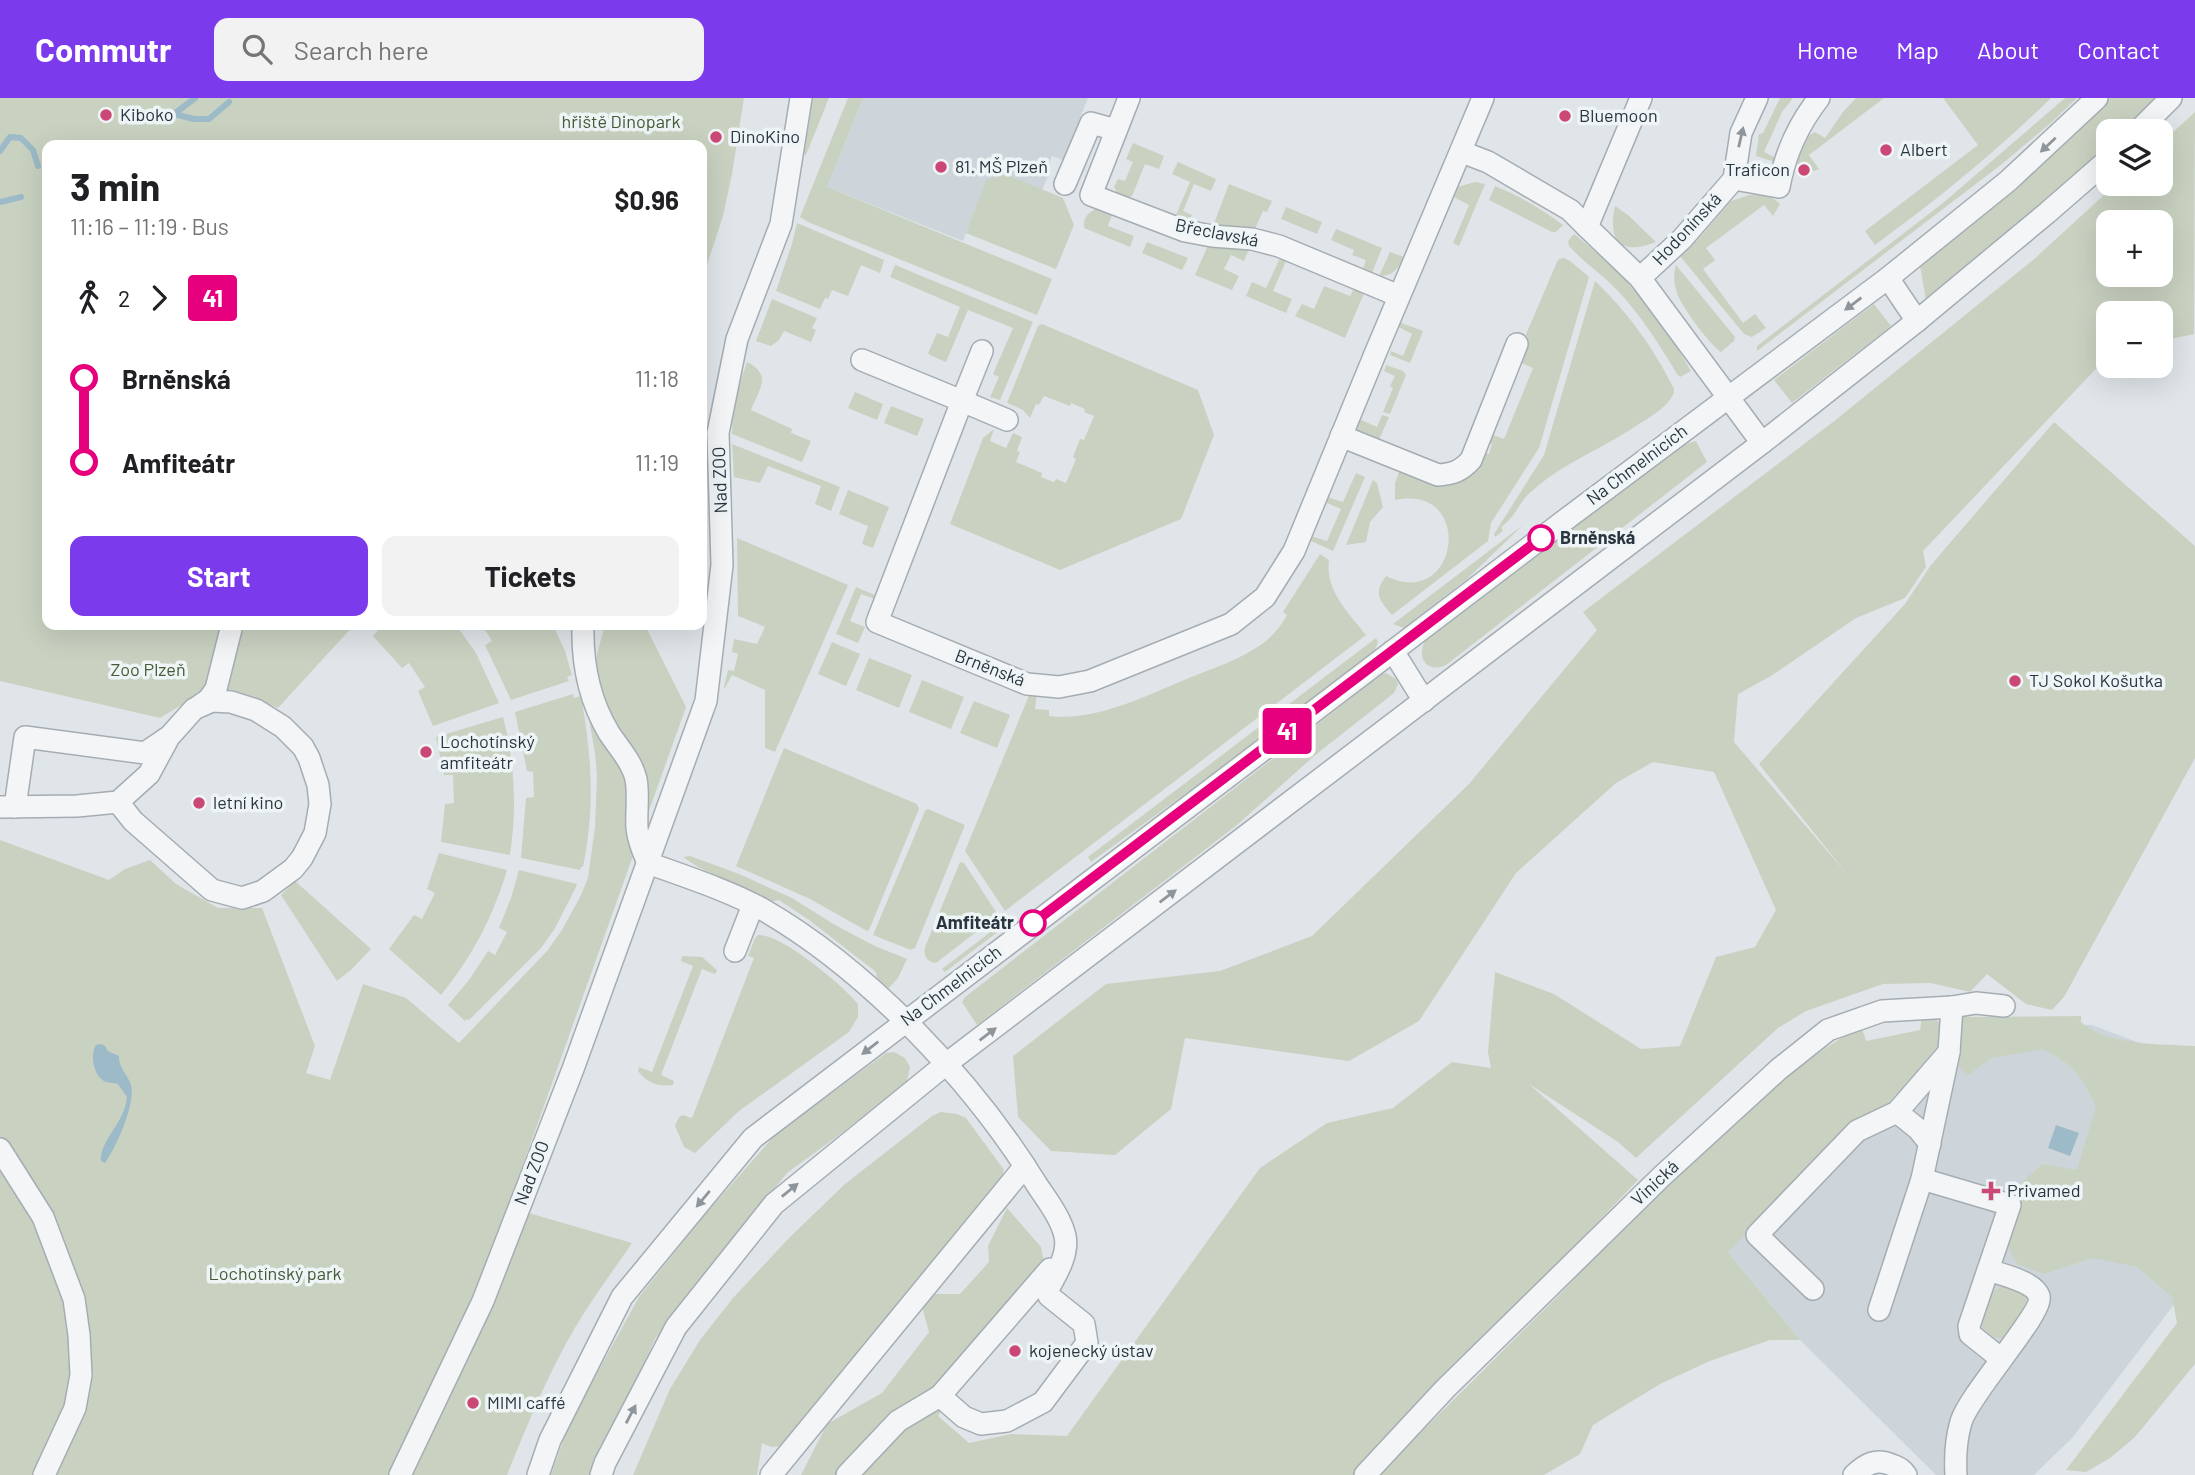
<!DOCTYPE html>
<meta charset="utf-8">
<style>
body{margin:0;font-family:Barlow,sans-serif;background:#f2f2f2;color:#202124;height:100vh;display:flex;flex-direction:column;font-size:26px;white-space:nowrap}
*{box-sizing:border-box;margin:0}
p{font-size:23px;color:#757577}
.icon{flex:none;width:38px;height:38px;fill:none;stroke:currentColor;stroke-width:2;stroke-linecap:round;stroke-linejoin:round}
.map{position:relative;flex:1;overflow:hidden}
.details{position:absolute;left:42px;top:42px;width:665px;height:490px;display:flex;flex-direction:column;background:#fff;border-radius:14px;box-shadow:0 7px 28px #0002}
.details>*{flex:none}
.badge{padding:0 14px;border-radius:5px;font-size:24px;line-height:46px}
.buttons{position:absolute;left:2096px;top:21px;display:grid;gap:14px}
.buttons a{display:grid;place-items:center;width:77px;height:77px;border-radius:14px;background:#fff;box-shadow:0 7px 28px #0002;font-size:35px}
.map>.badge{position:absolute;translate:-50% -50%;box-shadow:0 0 0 4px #fff}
.legs{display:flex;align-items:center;gap:10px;height:77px;padding:0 28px;font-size:23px}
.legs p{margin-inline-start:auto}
.overview{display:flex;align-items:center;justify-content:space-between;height:119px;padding:0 28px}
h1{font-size:38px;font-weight:700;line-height:52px}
.cta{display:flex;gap:14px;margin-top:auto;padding:14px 28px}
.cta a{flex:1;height:80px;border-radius:14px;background:#7c3aed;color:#fff;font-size:28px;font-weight:700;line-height:80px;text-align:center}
.cta a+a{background:#f2f2f2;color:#202124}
ul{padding:0 28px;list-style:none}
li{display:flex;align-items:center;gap:24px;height:84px;font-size:26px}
li i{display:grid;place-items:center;width:10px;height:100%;margin:0 9px;background:currentColor}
li i::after{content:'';width:18px;height:18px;margin:-9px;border:5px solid;border-radius:50%;background:#fff}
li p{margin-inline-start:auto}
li:first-child i{background:linear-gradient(#0000 50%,currentColor 0)}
li:last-child i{background:linear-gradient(currentColor 50%,#0000 0)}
header{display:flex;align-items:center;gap:42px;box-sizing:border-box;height:98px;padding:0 35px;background:#7c3aed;color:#fff}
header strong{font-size:33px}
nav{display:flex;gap:38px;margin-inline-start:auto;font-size:24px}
.search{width:490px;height:63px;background:#f2f2f2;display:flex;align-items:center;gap:18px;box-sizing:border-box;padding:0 24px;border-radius:14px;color:#757577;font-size:26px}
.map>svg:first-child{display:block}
.built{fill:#ced5da}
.green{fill:#c9d2c1;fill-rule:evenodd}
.water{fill:#9cbac8}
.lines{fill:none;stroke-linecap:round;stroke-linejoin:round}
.stream{stroke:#9cbac8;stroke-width:6}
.minor-casing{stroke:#a5adb3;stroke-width:24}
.minor{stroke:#f3f5f7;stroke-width:21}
.oneway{fill:#8e969b}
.line-1-casing{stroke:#fff;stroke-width:16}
.line-1{stroke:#e6007e;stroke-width:10}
.poi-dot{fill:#cb4876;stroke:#eff4f6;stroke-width:2.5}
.stop-1-dot{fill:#fff;stroke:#e6007e;stroke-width:3.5}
.labels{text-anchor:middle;stroke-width:7;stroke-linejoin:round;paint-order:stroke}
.poi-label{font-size:18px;fill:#29363f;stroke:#eff4f6;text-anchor:start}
.park-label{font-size:18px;fill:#455b37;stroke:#eff4f6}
.street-label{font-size:18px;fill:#29363f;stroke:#eff4f6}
.stop-label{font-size:18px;font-weight:bold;fill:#29363f;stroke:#eff4f6;text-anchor:start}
</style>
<header>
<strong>Commutr</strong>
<div class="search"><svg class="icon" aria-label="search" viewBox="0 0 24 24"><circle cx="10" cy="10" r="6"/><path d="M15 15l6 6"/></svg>Search here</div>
<nav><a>Home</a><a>Map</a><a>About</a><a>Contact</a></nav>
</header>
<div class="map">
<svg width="2195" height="1377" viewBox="0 0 2195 1377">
<rect width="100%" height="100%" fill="#e0e5e9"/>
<g class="built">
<path d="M863,0H1088L1063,62L1052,58L1045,76L1048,78L1042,92L1005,77L987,82L963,143L827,89Z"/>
<path d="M1940,925L2092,927L2195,966V1179L2073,1339L2034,1377H1936L1800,1242L1728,1154L1942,931Z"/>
</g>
<g class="green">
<path d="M0,0H744L732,76L723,118L702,182V47H47V527H354L278,610L234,592L208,591L160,620L0,583Z"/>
<path d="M813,0H829L806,57L804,56Z"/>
<path d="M848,0H863L827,89L1052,181L1037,217L808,124L800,119Z"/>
<path d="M1780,0H1793L1782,14L1764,54L1776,60L1775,64L1756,58L1759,36L1763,35Z"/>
<path d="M1856,0H1884L1809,57L1819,71L1814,73L1796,65L1808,38L1815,34L1825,40L1843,14Z"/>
<path d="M1943,0H2051C1997,53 1937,102 1875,147L1865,133L1978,47Z"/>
<path d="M2065,0H2077L2053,23L2002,66L1757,253V248L1943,105Z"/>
<path d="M2110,0H2157L2125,33H2109V48L2043,108L1926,202L1920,168C1986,115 2050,59 2110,0Z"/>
<path d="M2195,14L2194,236L2161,243V215H2109V257L1923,453L1926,469L1905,500L1856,520L1771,578L1738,596L1734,644L1847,776L1759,666L1905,506L1931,467L2054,324L2195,448V660L2064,899L2052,912L2026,906L1987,876L1970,894L1931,885L1883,886L1806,913L1778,930L1636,1060L1618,1044L1529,986L1638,1082L1356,1377H801L827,1326L882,1295L929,1234L921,1205L936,1196H960L989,1164L988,1148L1007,1110L1041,1149L1047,1180L974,1258L938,1318L969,1345L1011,1336L1067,1338L1260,1070L1327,1025L1393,1010L1452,964L1491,970L1488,954L1495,874L1554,896L1641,951L1680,948L1716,859L1755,849L1776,812L1714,674L1653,664L1616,685L1516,775L1419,923L1349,963L1185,940L1171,1011L1115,1057L1051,1053L1018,1019L1013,958L1106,886L1220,873L1312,838L1469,686L1597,532L1583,514L1833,324L2033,162L2116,86H2161V45ZM2109,124H2161V177H2109Z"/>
<path d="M1133,45L1164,58L1159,71L1145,66L1132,98L1126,100L1118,96L1114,89L1118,81L1125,83L1133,64L1126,61Z"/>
<path d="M1178,64L1216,81L1211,93L1194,86L1183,113L1192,117L1189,122L1176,117L1190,84L1172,76Z"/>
<path d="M1005,76L1063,100L1074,127L1056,171L966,135L986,82Z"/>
<path d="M1475,84L1485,86L1459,148L1453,145L1469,107L1452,98L1457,89Z"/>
<path d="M1229,86L1272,103L1267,114L1263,113L1255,131L1213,128Z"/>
<path d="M1495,88C1520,98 1541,111 1563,127L1556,134H1552L1489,102Z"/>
<path d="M1749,97C1760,97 1772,97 1780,106L1773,118L1764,107L1706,150L1715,162L1703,171L1743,225L1755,216L1766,230L1752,239L1744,236L1680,158L1701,138L1731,103Z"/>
<path d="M1615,108L1628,117L1656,144C1622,158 1607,144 1615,108Z"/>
<path d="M1099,109L1113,114L1108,128L1134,138L1130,149L1084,130C1083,118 1089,114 1099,109Z"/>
<path d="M1286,109L1322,124L1317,136L1281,121Z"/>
<path d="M797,125L884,162L880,175L861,167L848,198L832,192L828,201L825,200L820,211L776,193L792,146Z"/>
<path d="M1336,131L1382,150L1372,175L1363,171L1366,162L1352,157L1354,152L1331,142Z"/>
<path d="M1574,136C1625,176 1659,217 1691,273L1680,279L1677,276C1659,246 1641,217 1617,192C1602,176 1583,164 1569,148L1568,143Z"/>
<path d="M1147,144L1188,160L1182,172L1142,155Z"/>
<path d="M1209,145L1250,149L1244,163L1231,157L1224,171L1239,178L1232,192L1195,177Z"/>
<path d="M1390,154L1404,159C1398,171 1393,178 1379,178Z"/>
<path d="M1281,158L1287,161L1273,193L1292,201L1286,215L1246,198L1252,184L1266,190Z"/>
<path d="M1564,160L1570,163L1589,179L1539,350L1491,425L1488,443L1392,517C1379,502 1373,496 1386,478C1459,514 1476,385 1395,402V385L1401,369L1437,384L1483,354L1489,356L1492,346L1487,344L1491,336L1504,341L1533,270L1519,264L1521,248L1557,164L1559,161Z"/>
<path d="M895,167L1033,224L1000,302L990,299L999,279L993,276L1013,230L968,212L946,264L930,257L928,255L937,235L948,239L960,209L890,179Z"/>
<path d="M1676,167L1735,239L1734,243L1721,254C1710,247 1681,208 1677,195C1674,186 1673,176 1676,167Z"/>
<path d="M1595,183C1627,213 1655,252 1674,291C1675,306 1645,322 1633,330C1599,352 1562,366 1532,393C1519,403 1517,418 1501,429L1503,433L1495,439L1494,436L1544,357Z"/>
<path d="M1324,188L1350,198L1355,189L1365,193L1345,240L1295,218L1302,206L1314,211Z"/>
<path d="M772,201L817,220L812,230L816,232L811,244L784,233L779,242L771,248L756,243Z"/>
<path d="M1874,206L1891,228L1792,305L1774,282Z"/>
<path d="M1399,224L1423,233L1410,265L1390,257L1391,253L1403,258L1412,236L1397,228Z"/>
<path d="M1042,226L1198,292L1214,337L1181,421L1060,472L950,426L983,340L994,331L990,343L1006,350L1013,335L1022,339L1017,353L1020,354L1016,364L1042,375L1041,379L1054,384L1056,381L1066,385L1076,361L1073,359L1080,341L1084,342L1094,318L1084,314L1085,311L1071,305L1070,308L1044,298L1039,307L1036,306L1030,320L1023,312L1007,305L1038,228Z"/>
<path d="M747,264C773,277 759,291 751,312L792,331L791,335L811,343L802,364L732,336L733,305Z"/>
<path d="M1386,267L1403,273L1406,277L1390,316L1383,314L1393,290L1390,288L1395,278L1384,273Z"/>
<path d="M855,294L883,306L877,322L848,310Z"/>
<path d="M891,308L924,321L917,338L884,325Z"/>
<path d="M1382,317L1389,319L1379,342L1357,332L1359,321L1377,329Z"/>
<path d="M1696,343L1707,364L1446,567C1427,576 1416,560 1425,543L1670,355L1680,348Z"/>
<path d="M732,346L840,389L831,413L815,406L821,388L768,368L760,385L734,379Z"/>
<path d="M1356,375L1365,379L1333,453L1309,442L1311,438L1327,443L1341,411L1327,405V399L1343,404Z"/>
<path d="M1373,382L1377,385L1383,409L1370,424L1366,444L1346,447Z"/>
<path d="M848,392L889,409L873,450L862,446L868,428L839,416Z"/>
<path d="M1523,427L1467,481L1404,530L1393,526Z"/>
<path d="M737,440L848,487L775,654L765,650V592L732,577L725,590L724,589L728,572L734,573L738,556L732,554L734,541L757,546L765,529L738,518Z"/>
<path d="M1320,456L1329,462C1325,493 1348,514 1366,537L1005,813L965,753L1030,595H1037L1035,611L1049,612V618C1095,624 1148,597 1189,580C1214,570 1241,561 1262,546C1273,538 1281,528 1287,517L1283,514Z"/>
<path d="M856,489L877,498L875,501L861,496L850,523L865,529L858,545L836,536Z"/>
<path d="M383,527H456L476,555L499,605L433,628L418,593L425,589L409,565L402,570L373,538Z"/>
<path d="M482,527H553L565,553L572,577L567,579L569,583L511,602L485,547L492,543Z"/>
<path d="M605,527H645L686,609L508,1109L632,1145C617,1167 601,1189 586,1212C553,1263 530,1320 507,1377H0V1066L13,1086L18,1101L32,1115L0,1051V742L109,782L125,771L150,762L176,786L218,810H262L315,948L306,975L330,982L363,886L406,900L459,945L547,853L562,832L581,797L588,780L595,729L597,678L595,655L585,599L596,575L597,556Z"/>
<path d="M1376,540L1378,544L1375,552L1196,688L1091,764L1088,759Z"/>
<path d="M832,544L860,556L846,588L818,576Z"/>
<path d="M869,560L912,577L899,610L856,592Z"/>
<path d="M1386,575L1396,581L1398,586L1394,595L1314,658L1237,727L977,927L962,904L965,899L1382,576Z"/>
<path d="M922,582L964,599L951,631L909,614Z"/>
<path d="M573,596L574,600L580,598L582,604C592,661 595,711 583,769H581L580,772L521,760L526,700L534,699L533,674L527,673L515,614Z"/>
<path d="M974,603L1010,617L997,650L960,635Z"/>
<path d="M503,619C515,666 517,710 510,757L441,744L445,706L454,705L453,677H444L436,639Z"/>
<path d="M784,650L917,706L919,711L869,832L867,833L810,801L736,768Z"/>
<path d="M928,711L965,727L915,850L911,852L873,837L925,713Z"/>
<path d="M439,755L507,772C493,819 472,859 441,897L389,851L414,817L422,821L435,795L427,791Z"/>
<path d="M690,758L739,776L792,800L835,827L875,848L907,861L898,880L888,891L877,883L876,874L809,822L779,802L770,804L698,769L683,759Z"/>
<path d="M960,764L964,765L998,817L936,865C927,864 923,858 925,849Z"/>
<path d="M519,772L577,786L576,789L554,832L541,850L469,922L467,921L465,923L448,907L469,882L488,853L495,857L507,834L499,830L511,800Z"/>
<path d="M295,783L371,851L352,871L337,883L281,797Z"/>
<path d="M1009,820L1012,823L945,874L942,871Z"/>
<path d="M758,837C781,835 844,888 858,906V919L849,934L739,1013L695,1055L684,1049L675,1028L679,1019L683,1017L692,1020L754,860L748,858L755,840Z"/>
<path d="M682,858L702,859L717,872L715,876L702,871L661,977L674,983L673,987C658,989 647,985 638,973L639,969L652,974L693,868L681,863Z"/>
<path d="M1922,918L1934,920L1940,925L1942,931L1936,952L1881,1013L1847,1032L1728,1154L1800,1242H1770L1710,1263L1660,1286L1593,1327L1580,1356L1544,1377H1378L1559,1197L1659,1093L1794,971L1861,927L1866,943L1920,932Z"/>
<path d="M2081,918V924C2107,948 2161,946 2195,948V1266L2135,1339L2110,1360L2086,1374L2066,1372L2177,1225L2172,1199L2137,1169L2093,1160L2044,1176L2017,1166L2005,1143L2020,1086L2042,1066L2077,1072L2096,1008C2079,974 2075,969 2043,951L1992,960L1968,977L1958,968L1962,919Z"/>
<path d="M894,954L905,960L910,969L907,983L843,1034L787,1075L655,1241L593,1377H551L569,1326L639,1199L702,1120L775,1037L886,955Z"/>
<path d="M941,1014L957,1016L966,1020L1004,1072L999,1089L782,1348L771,1349L762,1345L757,1377H633L670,1291L700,1242L733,1200L788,1141L845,1086L932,1018Z"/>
<path d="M2009,1187C2043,1201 2019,1222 2005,1241L1991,1238L1983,1230C1983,1208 1984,1191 2009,1187Z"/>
</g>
<g class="water">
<path d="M101,946L105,948L108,953L119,958C118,969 128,977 131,987C136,1005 116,1050 105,1065L101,1063C99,1043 125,1025 127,999L118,986C114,985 110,985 106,984C93,979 90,956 96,947Z"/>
<path d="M2056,1027L2079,1035L2070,1058L2048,1050Z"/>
</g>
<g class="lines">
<g class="stream">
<path d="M174,16L194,21H209L229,4"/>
<path d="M174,16L195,0"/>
<path d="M0,53L10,39L21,40L33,52L38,68"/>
<path d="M0,104L21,99"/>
</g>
<defs>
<g id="minor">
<path d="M1129,0L1091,97L1185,133L1212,138L1252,141L1279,148L1399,198"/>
<path d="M2138,33L2171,0"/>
<path d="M1462,54L1488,64L1570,112L1587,129L1640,180L1762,345"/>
<path d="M1734,81L1779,89C1785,55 1798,27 1819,0"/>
<path d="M1065,86L1091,25L1116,32"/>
<path d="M1587,129L1641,0"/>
<path d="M1640,180L1682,141L1734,81L1741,35L1757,0"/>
<path d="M1888,180L1917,223"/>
<path d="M982,253L962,303L1007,322"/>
<path d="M862,262L962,303L877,524L1027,586L1059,589L1090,583L1231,526L1265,499L1294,453L1375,256L1483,0"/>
<path d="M1341,338L1438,377C1453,376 1461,373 1471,362L1517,246"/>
<path d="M583,527C582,564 589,602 609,635C619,650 632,664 636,681C639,697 636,713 637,730C638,742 643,754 648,765"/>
<path d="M1393,553L1424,603"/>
<path d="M199,608L209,601L216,591L232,527"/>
<path d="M0,709L77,708L118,704L133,723L212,792L242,800L263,793L293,771L302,760L315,735L320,706L318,687L309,660L303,649L283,629L256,612L231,604L212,603L194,611L169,639L149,676L118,704"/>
<path d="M15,709L25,639L145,655L167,640"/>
<path d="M648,765C684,778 730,793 762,811C868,872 973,983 1037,1087C1047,1102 1061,1120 1065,1138C1069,1156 1056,1177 1047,1193L1049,1198L1084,1226L1087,1245L1043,1304L1007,1323L981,1326L964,1319L940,1298"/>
<path d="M735,853L753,807"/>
<path d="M1897,1014L1918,1031L1930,1046"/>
<path d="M0,1051L43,1119L74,1201L79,1237L81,1277L75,1310L44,1377"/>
<path d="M1922,1081L1949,954L1952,909"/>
<path d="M1813,1191L1757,1137L1857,1033L1897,1014L1949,954"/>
<path d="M1879,1212L1922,1081L2010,1107L1988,1172"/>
<path d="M400,1377L483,1203L573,971L706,603L722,467L718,335L737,241L781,126L801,0"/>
<path d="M538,1377L550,1342L622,1199L753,1040L1573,416L1888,180L2008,83L2097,0"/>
<path d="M601,1377L605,1365L676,1229L774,1106L946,966L1762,345L1917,223L2047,115L2109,61"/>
<path d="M771,1377L1025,1068"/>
<path d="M847,1377L898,1323L940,1298L1050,1171"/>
<path d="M1365,1377L1445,1291L1662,1078L1779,971L1828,932L1882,913L1952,909L1976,905L2004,908"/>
<path d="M1854,1377C1866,1366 1876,1360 1892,1367C1899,1370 1902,1371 1906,1377"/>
<path d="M1956,1377C1955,1360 1956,1341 1961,1324C1969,1296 2044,1215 2039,1198C2035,1184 2000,1176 1988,1172L1969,1228L1970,1236L2000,1260"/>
</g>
</defs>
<use href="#minor" class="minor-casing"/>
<use href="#minor" class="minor"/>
</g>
<defs><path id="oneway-solid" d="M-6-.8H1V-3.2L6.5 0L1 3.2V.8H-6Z" transform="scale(1.75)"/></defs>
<g class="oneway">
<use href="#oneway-solid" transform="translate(1741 39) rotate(-77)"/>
<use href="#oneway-solid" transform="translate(2048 47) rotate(137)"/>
<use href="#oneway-solid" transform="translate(1853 206) rotate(143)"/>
<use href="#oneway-solid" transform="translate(1168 798) rotate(-37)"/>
<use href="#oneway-solid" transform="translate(988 936) rotate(-37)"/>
<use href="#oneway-solid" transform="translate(870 950) rotate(142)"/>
<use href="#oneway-solid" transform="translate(790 1092) rotate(-39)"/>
<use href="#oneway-solid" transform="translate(703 1101) rotate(130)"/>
<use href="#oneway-solid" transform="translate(631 1316) rotate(-62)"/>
</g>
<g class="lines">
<defs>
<path id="line-1" d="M1033,825L1541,440"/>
</defs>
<use href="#line-1" class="line-1-casing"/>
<use href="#line-1" class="line-1"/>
</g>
<g class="poi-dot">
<circle cx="106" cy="17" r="7"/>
<circle cx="1565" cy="18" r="7"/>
<circle cx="716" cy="39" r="7"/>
<circle cx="1886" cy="52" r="7"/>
<circle cx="941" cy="69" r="7"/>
<circle cx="1804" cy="72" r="7"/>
<circle cx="2015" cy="583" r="7"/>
<circle cx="426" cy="654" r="7"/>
<circle cx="199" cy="705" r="7"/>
<path d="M1987.5 1082.5h7v7h7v7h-7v7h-7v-7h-7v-7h7z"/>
<circle cx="1015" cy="1253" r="7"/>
<circle cx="473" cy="1305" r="7"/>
</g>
<g class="stop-1-dot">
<circle cx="1541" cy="440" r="12"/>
<circle cx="1033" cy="825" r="12"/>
</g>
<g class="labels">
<g class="poi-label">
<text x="120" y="23">Kiboko</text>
<text x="1579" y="24">Bluemoon</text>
<text x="730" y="45">DinoKino</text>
<text x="1900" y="58">Albert</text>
<text x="955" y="75">81. MŠ Plzeň</text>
<text x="1790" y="78" text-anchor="end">Traficon</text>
<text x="2029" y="589">TJ Sokol Košutka</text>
<text x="440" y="650">Lochotínský<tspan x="440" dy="21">amfiteátr</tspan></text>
<text x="213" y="711">letní kino</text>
<text x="2007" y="1099">Privamed</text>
<text x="1029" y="1259">kojenecký ústav</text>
<text x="487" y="1311">MIMI caffé</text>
</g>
<g class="park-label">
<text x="621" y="30">hřiště Dinopark</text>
<text x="148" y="578">Zoo Plzeň</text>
<text x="275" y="1182">Lochotínský park</text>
</g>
<g class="street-label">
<text transform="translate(1687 131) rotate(-47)" y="6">Hodonínská</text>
<text transform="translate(1217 135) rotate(11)" y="6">Břeclavská</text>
<text transform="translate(1637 367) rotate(-37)" y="6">Na Chmelnicích</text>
<text transform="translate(720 382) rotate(-92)" y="6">Nad ZOO</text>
<text transform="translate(990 570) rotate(21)" y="6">Brněnská</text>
<text transform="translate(951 888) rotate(-37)" y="6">Na Chmelnicích</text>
<text transform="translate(532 1075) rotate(-69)" y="6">Nad ZOO</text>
<text transform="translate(1655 1085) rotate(-43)" y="6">Vinická</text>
</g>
<g class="stop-label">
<text x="1560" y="446">Brněnská</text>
<text x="1014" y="831" text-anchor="end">Amfiteátr</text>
</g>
</g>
</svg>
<div class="buttons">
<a><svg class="icon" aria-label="layers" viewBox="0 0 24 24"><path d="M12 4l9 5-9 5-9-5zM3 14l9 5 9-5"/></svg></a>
<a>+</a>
<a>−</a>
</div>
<b class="badge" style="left:1287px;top:633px;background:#e6007e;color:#fff">41</b>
<section class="details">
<div class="overview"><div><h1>3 min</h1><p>11:16 – 11:19 · Bus</p></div><b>$0.96</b></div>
<div class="legs"><svg class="icon" aria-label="walk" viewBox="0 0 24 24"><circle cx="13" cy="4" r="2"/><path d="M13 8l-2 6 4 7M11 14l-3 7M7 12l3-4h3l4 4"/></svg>2<svg class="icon" aria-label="forward" viewBox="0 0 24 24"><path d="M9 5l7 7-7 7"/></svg><b class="badge" style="background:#e6007e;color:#fff">41</b></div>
<ul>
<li><i style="color:#e6007e"></i><b>Brněnská</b><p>11:18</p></li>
<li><i style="color:#e6007e"></i><b>Amfiteátr</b><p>11:19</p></li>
</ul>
<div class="cta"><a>Start</a><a>Tickets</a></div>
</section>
</div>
